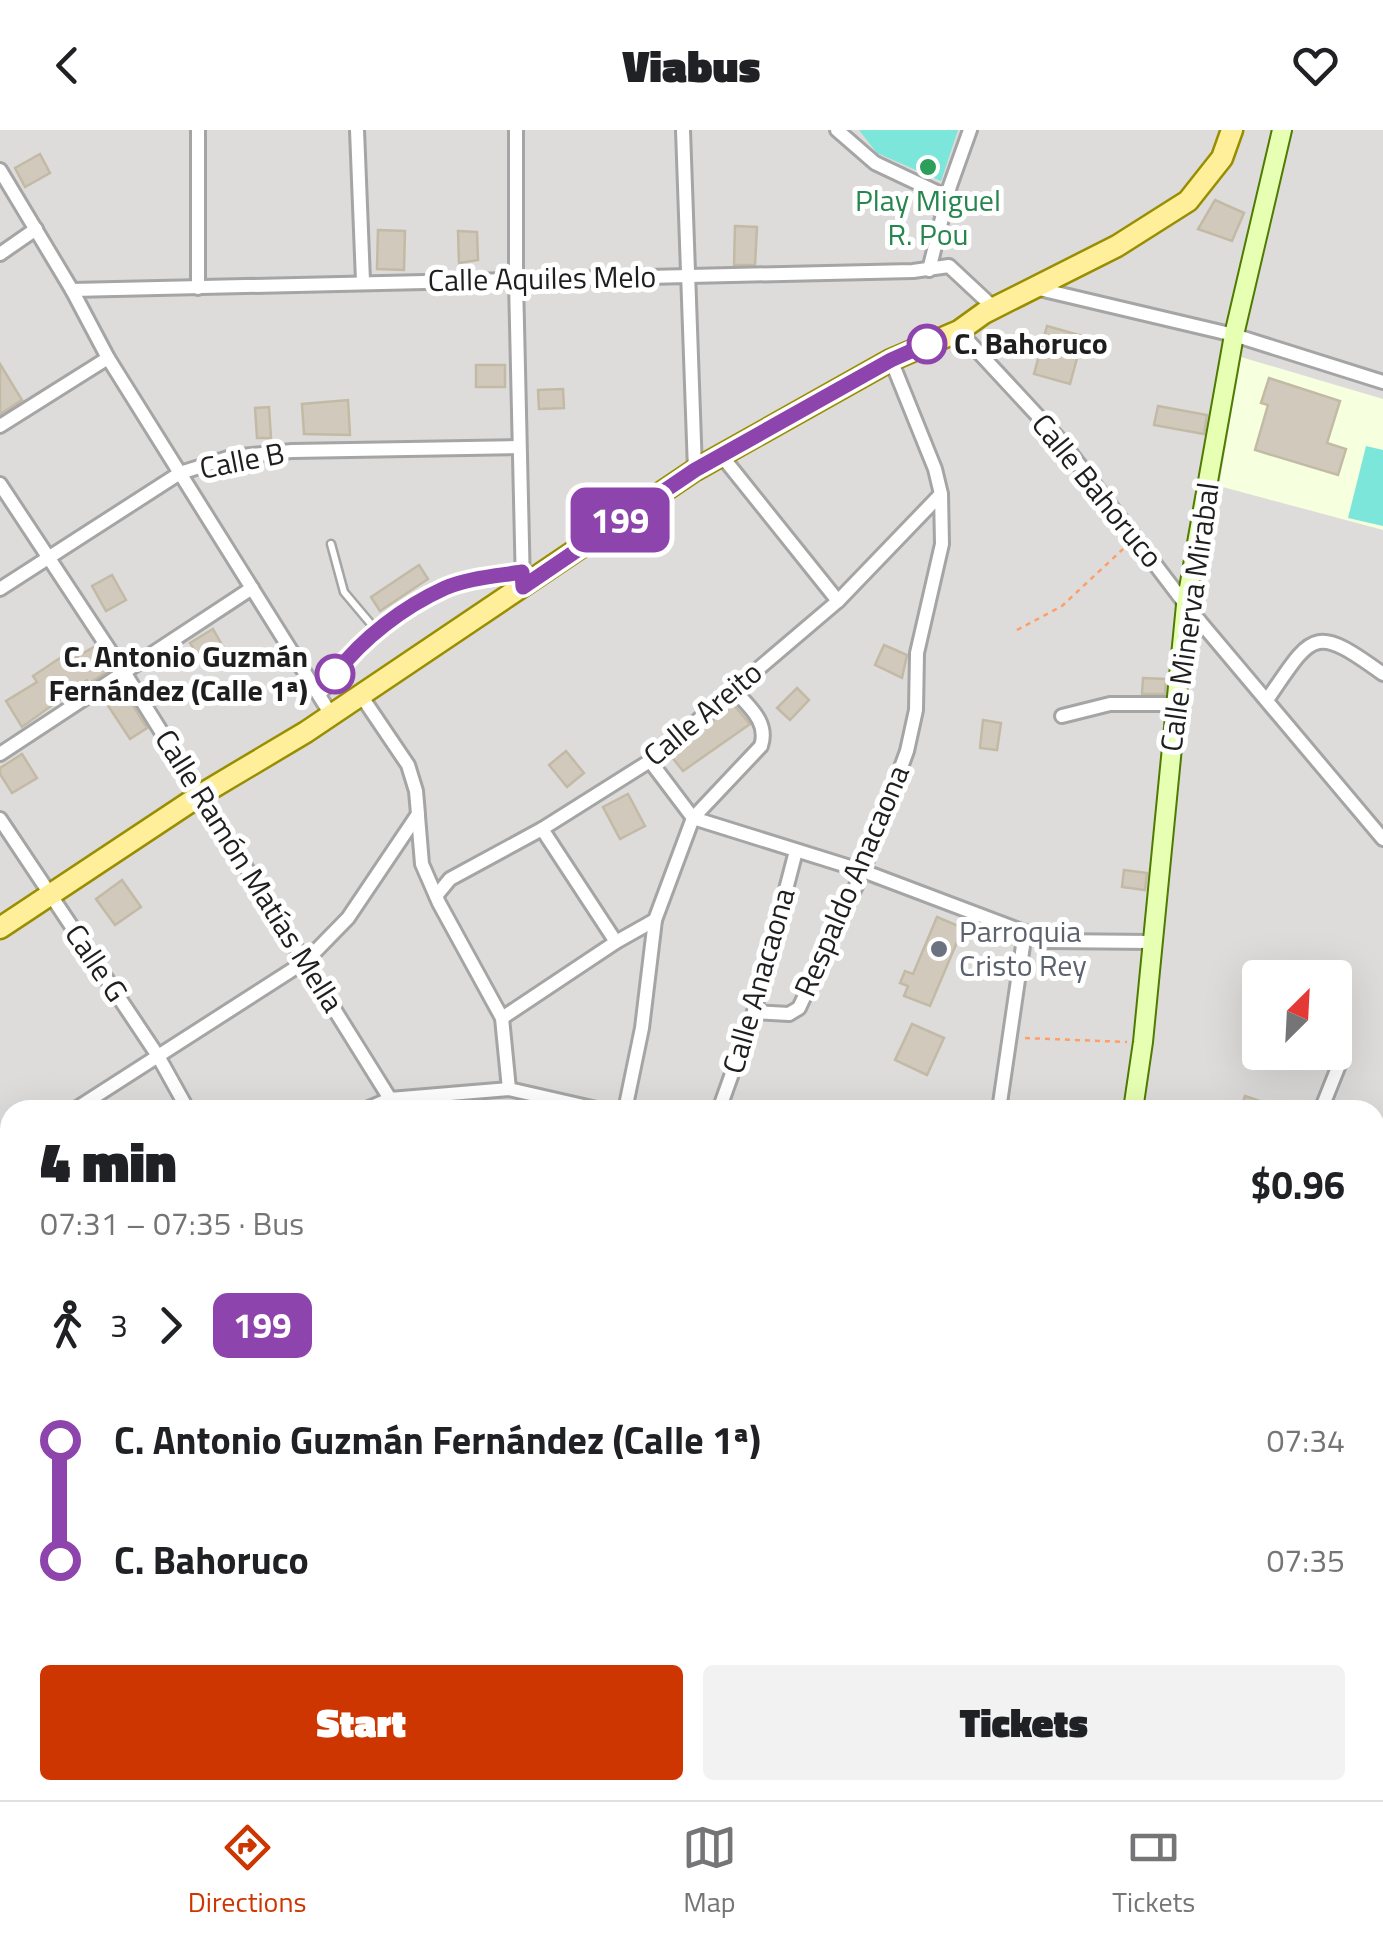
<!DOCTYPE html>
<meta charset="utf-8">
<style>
body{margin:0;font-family:"Titillium Web",sans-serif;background:#f2f2f2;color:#202124;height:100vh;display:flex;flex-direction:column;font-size:38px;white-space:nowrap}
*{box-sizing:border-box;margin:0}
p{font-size:32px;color:#757577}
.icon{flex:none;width:55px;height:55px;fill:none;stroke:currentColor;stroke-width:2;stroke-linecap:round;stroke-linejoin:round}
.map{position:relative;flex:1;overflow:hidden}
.panel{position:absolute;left:0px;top:970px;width:1385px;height:700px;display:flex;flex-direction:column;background:#fff;border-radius:30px 30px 0 0;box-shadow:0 10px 40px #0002}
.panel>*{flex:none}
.badge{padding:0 20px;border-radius:15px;font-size:35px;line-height:65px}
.needle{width:65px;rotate:24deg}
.tools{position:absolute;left:1242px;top:830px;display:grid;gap:20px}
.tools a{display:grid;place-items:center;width:110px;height:110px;border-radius:10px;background:#fff;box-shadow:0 10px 40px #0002;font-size:50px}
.map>.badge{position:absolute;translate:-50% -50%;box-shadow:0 0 0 5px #fff}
.legs{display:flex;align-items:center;gap:15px;height:110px;padding:0 40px;font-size:32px}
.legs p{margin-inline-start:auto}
.summary{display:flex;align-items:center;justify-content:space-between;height:170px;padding:0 40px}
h1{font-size:55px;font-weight:800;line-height:75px}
.cta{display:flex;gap:20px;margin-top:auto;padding:20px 40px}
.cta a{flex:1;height:115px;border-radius:10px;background:#cd3600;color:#fff;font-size:40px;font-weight:800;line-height:115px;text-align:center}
.cta a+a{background:#f2f2f2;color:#202124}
ul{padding:0 40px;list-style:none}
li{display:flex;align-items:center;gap:35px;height:120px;font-size:38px}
li i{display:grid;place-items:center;width:15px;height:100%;margin:0 12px;background:currentColor}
li i::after{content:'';width:25px;height:25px;margin:-12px;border:8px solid;border-radius:50%;background:#fff}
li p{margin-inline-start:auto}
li:first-child i{background:linear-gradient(#0000 50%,currentColor 0)}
li:last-child i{background:linear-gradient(currentColor 50%,#0000 0)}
header{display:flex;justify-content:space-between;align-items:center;height:130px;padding:0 40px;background:#fff;font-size:45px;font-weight:800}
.menu{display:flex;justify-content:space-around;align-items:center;height:140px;border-top:2px solid #e0e0e0;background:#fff;font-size:28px;color:#757577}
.menu a{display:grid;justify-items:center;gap:5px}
.menu .active{color:#cd3600}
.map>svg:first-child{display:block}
.residential{fill:#dddcdb;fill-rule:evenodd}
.education{fill:#f6ffde}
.pitch{fill:#7be6d9}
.building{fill:#d1cabc;stroke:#c3baa5;stroke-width:2.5}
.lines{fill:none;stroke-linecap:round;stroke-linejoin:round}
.lane-casing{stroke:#a5a5a5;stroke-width:11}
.street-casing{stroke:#a5a5a5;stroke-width:18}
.secondary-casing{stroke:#4e7b00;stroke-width:22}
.primary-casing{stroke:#998e00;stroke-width:25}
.path{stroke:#ff9e66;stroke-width:2.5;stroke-dasharray:5 5;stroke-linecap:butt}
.lane{stroke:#fff;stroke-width:6}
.street{stroke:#fff;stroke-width:12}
.secondary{stroke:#e7ffb3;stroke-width:18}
.primary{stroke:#ffee9a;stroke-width:20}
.line-1-casing{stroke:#fff;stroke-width:22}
.line-1{stroke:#8e44ad;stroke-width:15}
.leisure-dot{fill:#2e9e5b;stroke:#fff;stroke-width:4}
.stop-1-dot{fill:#fff;stroke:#8e44ad;stroke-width:5}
.worship-dot{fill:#6b7280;stroke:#fff;stroke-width:4}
.labels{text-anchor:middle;stroke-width:10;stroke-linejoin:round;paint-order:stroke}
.leisure-label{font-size:30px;fill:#27864d;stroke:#fff}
.street-label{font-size:30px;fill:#1e1e1e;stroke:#fff}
.stop-label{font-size:30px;font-weight:bold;fill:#1e1e1e;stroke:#fff;text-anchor:start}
.worship-label{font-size:30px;fill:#5b616d;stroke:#fff;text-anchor:start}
</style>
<header><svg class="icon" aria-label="back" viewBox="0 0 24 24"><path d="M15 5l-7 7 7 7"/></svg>Viabus<svg class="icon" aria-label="heart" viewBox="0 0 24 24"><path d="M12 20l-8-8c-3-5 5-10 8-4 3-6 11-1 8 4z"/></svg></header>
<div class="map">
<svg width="1383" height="1670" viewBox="0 0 1383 1670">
<rect width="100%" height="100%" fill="#f0efe4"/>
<path class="residential" d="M0,0H1383V1670H0ZM1260,848H1335V922H1260ZM10,980H1375V1660H10Z"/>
<path class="education" d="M1241,227L1383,269V400L1219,356Z"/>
<g class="pitch">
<path d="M859,0H958L941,51L877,23Z"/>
<path d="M1366,316L1383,320V396L1348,388Z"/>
<path d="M125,1660H247L256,1670H130Z"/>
</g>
<g class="building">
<path d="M40,24L50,43L25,57L15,38Z"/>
<path d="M1215,70L1244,83L1232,111L1198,99Z"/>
<path d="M735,96L757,97L755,135H734Z"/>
<path d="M378,100L405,101L404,140L377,139Z"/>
<path d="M458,101L477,102L478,130L459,133Z"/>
<path d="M1047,196L1083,206L1070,254L1034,244Z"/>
<path d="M0,234L22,270L0,284Z"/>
<rect x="476" y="235" width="29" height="22"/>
<path d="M1269,248L1340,271L1327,313L1346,319L1338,345L1255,320L1268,275L1261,273Z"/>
<path d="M563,259L564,278L539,279L538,260Z"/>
<path d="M348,270L350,305L304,304L302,274Z"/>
<path d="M1158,276L1207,285L1204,304L1154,295Z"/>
<path d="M269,277L271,308H257L255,278Z"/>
<path d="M419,435L428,449L380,481L371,467Z"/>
<path d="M112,445L126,470L106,481L92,456Z"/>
<path d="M213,499L225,520L203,534L190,513Z"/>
<path d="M884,515L907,525L902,548L875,535Z"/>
<path d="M94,517L108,541L89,553L87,550L22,597L6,571L37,552L33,546L60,528L64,534Z"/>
<path d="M1143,548L1166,549L1165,564H1142Z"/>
<path d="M121,556L147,598L130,609L103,568Z"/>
<path d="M797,558L809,570L790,590L777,578Z"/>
<path d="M733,574L750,594L683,641L671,626Z"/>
<path d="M983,590L1001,593L997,620L980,618Z"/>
<path d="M566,621L584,643L567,657L549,635Z"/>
<path d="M22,624L37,648L12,663L0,644V638Z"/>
<path d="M628,664L645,696L620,709L603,677Z"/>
<path d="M1124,740L1147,743L1145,760L1122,757Z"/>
<path d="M122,750L141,777L115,795L96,769Z"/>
<path d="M937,787L963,798L930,876L904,866L908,856L900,853L905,841L913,844Z"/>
<path d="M912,894L944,908L927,945L895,930Z"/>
<path d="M1245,966L1281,978L1280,980H1240Z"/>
</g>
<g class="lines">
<defs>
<path id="lane" d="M331,414L344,462L376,500"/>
<g id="street">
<path d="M198,0V158"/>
<path d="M357,0L363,151"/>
<path d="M516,0V151L523,457"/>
<path d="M683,0L695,340"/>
<path d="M837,0L875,33L947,67"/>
<path d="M0,40L72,160L108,228L330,583"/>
<path d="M0,124L36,99"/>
<path d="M929,140L950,56L970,0"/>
<path d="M1035,158L1234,205L1383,252"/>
<path d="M72,160L913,141L949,136L994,178"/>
<path d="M959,201L1062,312L1186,475L1383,709"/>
<path d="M0,296L108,228"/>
<path d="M721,325L838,471"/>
<path d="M0,354L124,542L397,980"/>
<path d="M0,459L180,343L231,327L292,321L518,317"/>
<path d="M319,565C354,520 392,483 445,458C467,448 498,447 522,442"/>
<path d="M1267,570C1313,503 1313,493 1383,544"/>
<path d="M1062,586L1110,574H1176"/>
<path d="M0,624L252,458"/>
<path d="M650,631L693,688L863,741L1048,811L1153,812"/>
<path d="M418,686L422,734L439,773L502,888L509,959"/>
<path d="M0,689L158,926L188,980"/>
<path d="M542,699L616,812"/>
<path d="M436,766L450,749L542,699L650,631L838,471L941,364"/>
<path d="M754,882L789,884L799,878L863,741L907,621L916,580L917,523L942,414L941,364L935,339L891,230"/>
<path d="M502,888L616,812L655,790"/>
<path d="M74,980L306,831L348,788L418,684L416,661L408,635L360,564"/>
<path d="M364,980L390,969L509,959L601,980"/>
<path d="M625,980L642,898L655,790L693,688L761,616C769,592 749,577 734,560"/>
<path d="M719,980L754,882L796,721"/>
<path d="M999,980L1025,802"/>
<path d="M1321,980L1341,930"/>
<path d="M0,1028L10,1021"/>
<path d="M1375,1086L1383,1089"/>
<path d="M0,1093L10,1110"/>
<path d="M0,1150L10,1140"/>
<path d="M0,1298L10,1303"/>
<path d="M1375,1403L1383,1390"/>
<path d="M1375,1626L1383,1617"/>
<path d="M256,1660L265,1670"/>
<path d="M416,1660L426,1670"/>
<path d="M1130,1660L1142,1670"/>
<path d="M801,1664L810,1670"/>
<path d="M886,1670L891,1660"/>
<path d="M1002,1670L1008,1660"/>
<path d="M1238,1670L1243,1660"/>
<path d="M1334,1670L1344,1660"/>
</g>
<g id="secondary">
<path d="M1133,980L1143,912L1186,475L1234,205L1282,0"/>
<path d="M480,1670L492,1660"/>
</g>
<path id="primary" d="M0,798L202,664L306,602L695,340L891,230L959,201L984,183L1117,116L1188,71L1222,28L1232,0"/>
</defs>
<use href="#lane" class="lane-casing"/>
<use href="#street" class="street-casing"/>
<use href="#secondary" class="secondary-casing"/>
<use href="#primary" class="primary-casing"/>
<g class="path">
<path d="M1017,500L1062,476L1123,419"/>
<path d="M1025,908L1127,912"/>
</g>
<use href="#lane" class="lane"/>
<use href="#street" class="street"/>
<use href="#secondary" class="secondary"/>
<use href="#primary" class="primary"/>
</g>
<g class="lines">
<defs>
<path id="line-1" d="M335,544C363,508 403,477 445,458C468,448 498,446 522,442L523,457L695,340L891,230L927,214"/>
</defs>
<use href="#line-1" class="line-1-casing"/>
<use href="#line-1" class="line-1"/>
</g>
<circle class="leisure-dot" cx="928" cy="37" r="10"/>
<g class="stop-1-dot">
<circle cx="927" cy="214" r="18"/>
<circle cx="335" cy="544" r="18"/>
</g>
<circle class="worship-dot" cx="939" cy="819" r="10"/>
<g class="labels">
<g class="leisure-label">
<text x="928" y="81">Play Miguel<tspan x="928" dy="34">R. Pou</tspan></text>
</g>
<g class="street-label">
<text transform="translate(542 149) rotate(-1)" y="10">Calle Aquiles Melo</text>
<text transform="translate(242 331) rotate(-11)" y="10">Calle B</text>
<text transform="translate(1097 361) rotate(51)" y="10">Calle Bahoruco</text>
<text transform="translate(1190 487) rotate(-82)" y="10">Calle Minerva Mirabal</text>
<text transform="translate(703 584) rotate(-40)" y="10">Calle Areito</text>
<text transform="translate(249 741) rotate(58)" y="10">Calle Ramón Matías Mella</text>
<text transform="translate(852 751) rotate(-67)" y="10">Respaldo Anacaona</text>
<text transform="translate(96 833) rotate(56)" y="10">Calle G</text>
<text transform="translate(759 851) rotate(-74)" y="10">Calle Anacaona</text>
</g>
<g class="stop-label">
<text x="954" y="224">C. Bahoruco</text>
<text x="308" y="537" text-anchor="end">C. Antonio Guzmán<tspan x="308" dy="34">Fernández (Calle 1ª)</tspan></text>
</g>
<g class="worship-label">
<text x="959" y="812">Parroquia<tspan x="959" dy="34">Cristo Rey</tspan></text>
</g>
</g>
</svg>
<div class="tools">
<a><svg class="needle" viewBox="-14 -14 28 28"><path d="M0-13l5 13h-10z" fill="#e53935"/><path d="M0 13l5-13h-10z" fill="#757577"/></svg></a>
</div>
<b class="badge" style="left:620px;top:390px;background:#8e44ad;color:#fff">199</b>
<section class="panel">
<div class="summary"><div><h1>4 min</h1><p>07:31 – 07:35 · Bus</p></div><b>$0.96</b></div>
<div class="legs"><svg class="icon" aria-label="walk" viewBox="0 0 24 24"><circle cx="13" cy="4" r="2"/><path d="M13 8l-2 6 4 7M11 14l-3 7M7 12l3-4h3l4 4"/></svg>3<svg class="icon" aria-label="forward" viewBox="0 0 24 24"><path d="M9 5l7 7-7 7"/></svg><b class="badge" style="background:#8e44ad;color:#fff">199</b></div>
<ul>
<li><i style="color:#8e44ad"></i><b>C. Antonio Guzmán Fernández (Calle 1ª)</b><p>07:34</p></li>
<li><i style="color:#8e44ad"></i><b>C. Bahoruco</b><p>07:35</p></li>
</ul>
<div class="cta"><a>Start</a><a>Tickets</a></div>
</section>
</div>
<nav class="menu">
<a class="active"><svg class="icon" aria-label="directions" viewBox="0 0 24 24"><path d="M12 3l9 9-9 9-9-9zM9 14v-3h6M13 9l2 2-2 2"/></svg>Directions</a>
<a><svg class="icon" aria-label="map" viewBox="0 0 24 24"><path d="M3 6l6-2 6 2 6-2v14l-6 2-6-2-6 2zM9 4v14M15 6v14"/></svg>Map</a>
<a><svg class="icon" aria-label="tickets" viewBox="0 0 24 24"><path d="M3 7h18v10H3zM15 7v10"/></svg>Tickets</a>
</nav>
